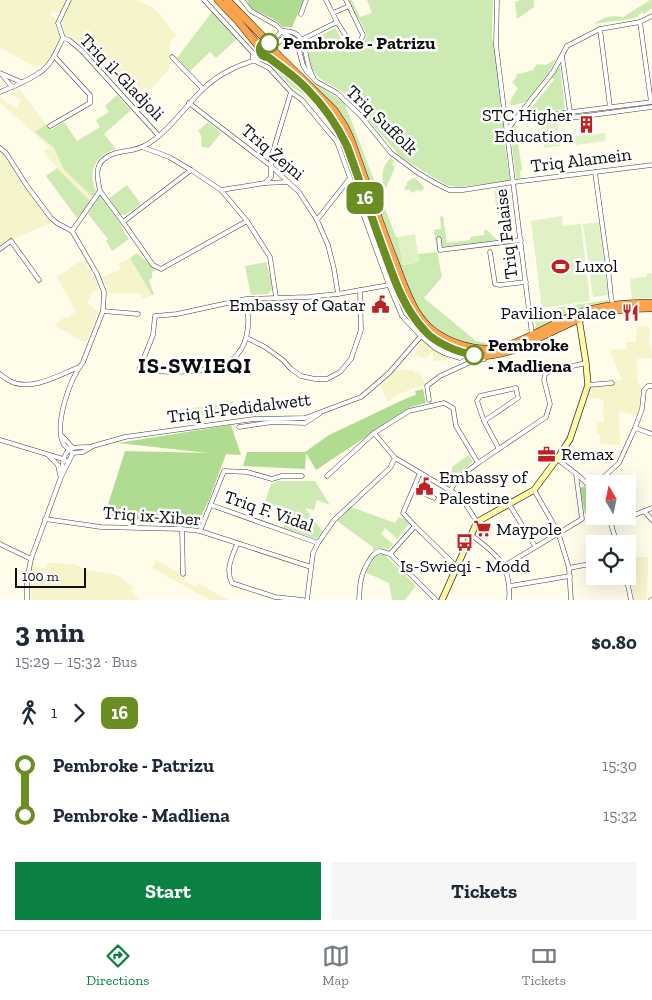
<!DOCTYPE html>
<meta charset="utf-8">
<style>
body{margin:0;font-family:"Zilla Slab",serif;background:#f6f6f7;color:#1f2937;height:100vh;display:flex;flex-direction:column;font-size:19px;white-space:nowrap}
*{box-sizing:border-box;margin:0}
p{font-size:16px;color:#747a83}
.icon{flex:none;width:28px;height:28px;fill:none;stroke:currentColor;stroke-width:2;stroke-linecap:round;stroke-linejoin:round}
.map{position:relative;height:600px;overflow:hidden}
.panel{display:flex;flex-direction:column;background:#fff;flex:1}
.panel>*{flex:none}
.badge{padding:0 10px;border-radius:8px;font-size:18px;line-height:32px}
.needle{width:32px;rotate:351deg}
.buttons{position:absolute;left:586px;top:475px;display:grid;gap:10px}
.buttons a{display:grid;place-items:center;width:50px;height:50px;border-radius:0px;background:#fff;box-shadow:0 5px 20px #0002;font-size:25px}
.scale{position:absolute;left:15px;bottom:12px;width:71px;box-sizing:border-box;padding-left:5px;border:2px solid #0c0c0c;border-top:0;font-size:14px;line-height:18px;white-space:nowrap;color:#0c0c0c;-webkit-text-stroke:4px #fff;paint-order:stroke}
.map>.badge{position:absolute;translate:-50% -50%;box-shadow:0 0 0 2px #fff}
.legs{display:flex;align-items:center;gap:8px;height:55px;padding:0 15px;font-size:16px}
.legs p{margin-inline-start:auto}
.headline{display:flex;align-items:center;justify-content:space-between;height:85px;padding:0 15px}
h1{font-size:28px;font-weight:700;line-height:38px}
.primary-button{display:flex;gap:10px;margin-top:auto;padding:10px 15px}
.primary-button a{flex:1;height:58px;border-radius:0px;background:#0b8043;color:#fff;font-size:20px;font-weight:700;line-height:58px;text-align:center}
.primary-button a+a{background:#f6f6f7;color:#1f2937}
ul{padding:0 15px;list-style:none}
li{display:flex;align-items:center;gap:18px;height:50px;font-size:19px}
li i{display:grid;place-items:center;width:8px;height:100%;margin:0 6px;background:currentColor}
li i::after{content:'';width:12px;height:12px;margin:-6px;border:4px solid;border-radius:50%;background:#fff}
li p{margin-inline-start:auto}
li:first-child i{background:linear-gradient(#0000 50%,currentColor 0)}
li:last-child i{background:linear-gradient(currentColor 50%,#0000 0)}
.dock{display:flex;justify-content:space-around;align-items:center;height:70px;border-top:1px solid #e0e1e3;background:#fff;font-size:14px;color:#747a83}
.dock a{display:grid;justify-items:center;gap:2px}
.dock .current{color:#0b8043}
.map>svg:first-child{display:block}
.farmland{fill:#f6f4ca}
.green{fill:#cdeab3}
.forest{fill:#b0dc92}
.pitch{fill:#e0f1c5}
.lines{fill:none;stroke-linecap:round;stroke-linejoin:round}
.street-casing{stroke:#3f3f3f;stroke-width:5}
.secondary-casing{stroke:#2e2e2e;stroke-width:7}
.highway-casing{stroke:#1d1d1d;stroke-width:8}
.street{stroke:#fff;stroke-width:4}
.secondary{stroke:#fff9a5;stroke-width:5.5}
.highway{stroke:#faa44d;stroke-width:7}
.line-1-casing{stroke:#fff;stroke-width:11}
.line-1{stroke:#6b8e23;stroke-width:8}
.stop-1-dot{fill:#fff;stroke:#6b8e23;stroke-width:2.5}
.labels{text-anchor:middle;stroke-width:5;stroke-linejoin:round;paint-order:stroke}
.stop-label{font-size:18px;font-weight:bold;fill:#0c0c0c;stroke:#fff;text-anchor:start}
.street-label{font-size:18px;fill:#0c0c0c;stroke:#fff}
.poi-label{font-size:18px;fill:#0c0c0c;stroke:#fff;text-anchor:start}
.district-label{font-size:22px;font-weight:bold;letter-spacing:1px;fill:#0c0c0c;stroke:#fff}
</style>
<div class="map">
<svg width="652" height="600" viewBox="0 0 652 600">
<rect width="100%" height="100%" fill="#fffcea"/>
<g class="farmland">
<path d="M0,0H67L62,13H58L52,10L50,15L57,20L56,28L61,36L59,42L47,63L42,64L36,68L0,47Z"/>
<path d="M71,0H137L154,8L176,35L170,43L169,69L152,88L149,89L144,88L131,97L84,47L65,33L62,26L63,21Z"/>
<path d="M18,87L46,124L36,132L54,148L64,170L93,197L91,202L57,168L43,151L50,148L21,121L0,103V97H1L6,101L5,102L17,108L22,100L16,97L12,92Z"/>
<path d="M0,149L28,191L52,223L21,235L0,247Z"/>
<path d="M130,258L152,295L142,299L140,293L108,294L106,286L101,278L121,269L118,264Z"/>
<path d="M83,259L97,283L98,291H93L87,303L98,311L86,343L54,325L65,317L68,318L75,312V310L57,277Z"/>
<path d="M637,326L650,327L649,338L652,354V358L637,359V378L639,385L640,386L641,407L639,416L619,411L620,445L599,444L601,435L597,434V421L604,422L603,408L604,400L588,397L592,387L612,385L614,381L622,380L610,350L627,349L626,342H636Z"/>
<path d="M421,340L434,350L449,358L450,360L434,361L432,352L426,359L419,356H414Z"/>
<path d="M395,370H414V372H419L426,383L425,385L409,390L397,395L388,402L380,385Z"/>
<path d="M628,557H648L647,600H634L628,568Z"/>
<path d="M156,560L185,576L184,581L196,587L198,583L228,600H210L152,568Z"/>
<path d="M47,563L75,564L84,569L117,575L130,585L133,586L131,591L139,600H31L30,573L32,566L46,568Z"/>
</g>
<g class="green">
<path d="M349,0H352L360,17L372,13L367,0H493L492,40L496,45L501,110L504,128V139L510,179L508,181L459,187L446,185L402,158L343,92L319,78L311,68L308,55L309,42L335,28L346,48L355,50L363,46L367,35L359,19L357,20Z"/>
<path d="M520,0H534V7L517,19L515,2Z"/>
<path d="M650,0H652V8L644,14L642,12L638,15V17L630,19L593,24C605,17 609,15 623,17Z"/>
<path d="M212,12L237,39L216,58L210,52L190,71L177,58Z"/>
<path d="M556,59L549,73L526,102L511,106L510,101L518,88L512,82L517,77L515,75L533,70L537,64L546,65Z"/>
<path d="M268,62H270C293,79 317,99 333,123C344,141 347,161 355,180C368,213 381,246 395,280H390L344,153L345,151L339,137L317,108L304,95L291,86Z"/>
<path d="M560,66L565,109L520,116L529,104L532,107L554,80L551,77Z"/>
<path d="M309,79C320,87 332,94 344,102L396,237H398L403,265L419,262L418,254L437,252L442,277L424,298L476,341L495,345C485,346 473,346 464,343C448,339 426,321 418,308C414,302 412,296 409,290L347,125L336,107Z"/>
<path d="M117,95L131,110L104,134L116,149C96,155 87,171 96,191L93,197L64,170L54,148L35,132L46,124L51,130L64,122L77,141L100,127L96,120L109,112L105,106Z"/>
<path d="M208,122L221,133L209,148L202,147L201,145C202,139 202,135 198,131Z"/>
<path d="M515,123L522,169L520,172L521,178L517,179L516,177L510,130Z"/>
<path d="M391,158L394,161L392,165L395,167L386,188C379,178 383,164 391,158Z"/>
<path d="M57,168L91,202L77,218L46,176Z"/>
<path d="M413,178H415L425,188L420,192L418,189L413,193L409,189L407,191L404,188L407,185V182Z"/>
<path d="M127,185L141,204L125,215L120,214L109,198Z"/>
<path d="M100,195L120,223L125,234L129,239L112,251L106,241L108,239L88,214Z"/>
<path d="M443,216L447,243L470,240V237L484,235V230H487L498,241L437,250L434,230L441,229L440,217Z"/>
<path d="M137,253L156,270L152,272V278L149,280L154,295H152L130,258Z"/>
<path d="M266,262L271,279L272,289L268,294L251,295L245,266Z"/>
<path d="M608,300V304L571,313L554,320L535,330V327L536,326L534,311Z"/>
<path d="M469,455L473,462L457,475L449,486L447,485L453,466Z"/>
<path d="M278,481H315L330,505L317,500L314,510L305,508L323,532L316,539L283,528L290,511L265,502L271,484Z"/>
<path d="M351,507L395,523L399,517L407,520L409,524L397,539L385,528L381,534L393,544L389,549L379,548L373,551V547L337,521Z"/>
<path d="M378,553L384,554L416,586L405,600H392L389,583L367,573L366,571Z"/>
</g>
<g class="forest">
<path d="M247,0H304L292,27H283L275,20L251,8Z"/>
<path d="M423,389L426,403L411,407L316,470L306,453L305,469L243,466L247,452H305L329,435L407,398L416,395L415,391Z"/>
<path d="M231,425L241,455L226,454L209,500L196,526L104,517L125,451L208,453L118,443Z"/>
<path d="M585,486L595,503V510L585,514L580,488Z"/>
</g>
<g class="pitch">
<path d="M557,120L560,146L544,148L540,122Z"/>
<path d="M605,133L606,141L576,145V136Z"/>
<path d="M506,190L509,212L497,213L494,191Z"/>
<path d="M562,216L563,226L581,224L590,301L542,308L531,221Z"/>
<path d="M599,222L608,295L593,297L583,224Z"/>
<path d="M415,234L419,262L403,265L398,237Z"/>
<path d="M652,273V298L632,299L630,279L646,277L647,274Z"/>
<path d="M233,401L235,413L211,417L209,405Z"/>
<path d="M205,406L207,418L183,422L181,410Z"/>
</g>
<g class="lines">
<defs>
<g id="street">
<path d="M204,0L253,53V60"/>
<path d="M242,0L251,11L276,25L285,34L294,39L297,43L303,65L307,72L317,82L337,93L361,116L391,153L418,173L437,184L449,190H463L514,182L652,165"/>
<path d="M326,0L337,22L353,47L359,44L363,35L346,0"/>
<path d="M497,0L496,45L532,335"/>
<path d="M333,13L349,6"/>
<path d="M301,14L306,0"/>
<path d="M640,22L651,102"/>
<path d="M600,29L610,107"/>
<path d="M282,31C311,29 302,60 313,77"/>
<path d="M63,38L69,40L82,51L159,136"/>
<path d="M301,40L337,22"/>
<path d="M270,43L282,31"/>
<path d="M274,47L282,39L288,36"/>
<path d="M562,56L570,112"/>
<path d="M172,57L203,89"/>
<path d="M253,60L269,68L291,92L302,100L337,142L389,285L402,316L421,336L435,348L444,353L460,358L466,354"/>
<path d="M253,60L260,50"/>
<path d="M0,73L21,82"/>
<path d="M2,75L12,87"/>
<path d="M0,92C13,87 27,81 39,73C51,66 57,50 63,38L58,23L69,0"/>
<path d="M189,103L271,166L299,192L317,220L328,245L334,269L338,294"/>
<path d="M563,113V119L652,107"/>
<path d="M515,119L652,102"/>
<path d="M50,126L90,103V95L54,56"/>
<path d="M507,130L553,72L567,46L600,29L640,22L652,16"/>
<path d="M142,147L169,157L191,170L221,190L247,221L270,257L276,297"/>
<path d="M0,148L6,153L27,186L51,218L57,223L72,231L97,274L104,292L103,311L83,362C70,379 53,425 64,445C67,448 70,450 73,453"/>
<path d="M595,172L608,267L611,297L613,305"/>
<path d="M265,183L288,182"/>
<path d="M221,190L265,183L271,177V158L291,92"/>
<path d="M100,191L123,222L153,265L161,269L247,221"/>
<path d="M317,220L350,178"/>
<path d="M123,222L191,170"/>
<path d="M72,231L100,191C98,180 94,167 104,159C116,149 131,153 144,146C167,134 183,109 202,90C220,72 241,64 266,57"/>
<path d="M439,239L440,250L521,240"/>
<path d="M0,249L11,241L39,280"/>
<path d="M490,252L495,284L500,285L526,282"/>
<path d="M246,299C251,325 249,354 221,366C215,369 208,369 202,370C181,373 161,372 139,370L153,335L155,316L177,314L246,299L308,297L338,294L389,285"/>
<path d="M103,311L138,314"/>
<path d="M247,338L265,347L283,360L291,369L301,376L315,379H327L340,372L351,359L361,330L360,290"/>
<path d="M0,374C3,377 7,379 10,381C31,392 59,375 79,367"/>
<path d="M588,385L612,383"/>
<path d="M429,400L427,386L440,376L471,362L484,359"/>
<path d="M484,421L518,398L516,388L480,396L477,401L484,421L499,449"/>
<path d="M239,427L273,422L305,423L319,414"/>
<path d="M635,428L652,434"/>
<path d="M374,433L395,458L461,497L477,522"/>
<path d="M62,436L73,448"/>
<path d="M0,440L63,459L68,462"/>
<path d="M73,453L83,452L93,446L125,437L254,419L305,418L361,397L389,373L421,336"/>
<path d="M49,456L58,465L60,475"/>
<path d="M557,459C571,470 587,480 595,495"/>
<path d="M61,473C63,464 63,451 73,448C78,447 85,447 90,447"/>
<path d="M420,473L403,513L415,526L457,567"/>
<path d="M327,476L374,433L409,411L444,403L453,408L456,426L478,463"/>
<path d="M596,484L619,463L635,428L642,409L644,390L648,386H652"/>
<path d="M414,489L434,498"/>
<path d="M534,490L558,532L569,568L571,600"/>
<path d="M450,491L458,478L478,463L546,417L550,404L544,380L545,374L550,371L586,363"/>
<path d="M509,504L535,546"/>
<path d="M211,505L318,543"/>
<path d="M644,511L652,520"/>
<path d="M606,516L611,524L617,544"/>
<path d="M45,519L101,527L182,529L200,531L311,567"/>
<path d="M611,524L652,508"/>
<path d="M182,529L183,574"/>
<path d="M200,531L224,471L247,472L272,479L282,476H302"/>
<path d="M471,535C496,553 512,566 509,600"/>
<path d="M0,544L31,559"/>
<path d="M237,544C232,557 225,569 232,583L275,597L303,600"/>
<path d="M390,554L415,526"/>
<path d="M504,566L582,519L576,474"/>
<path d="M569,568L595,563"/>
<path d="M626,576L631,600"/>
<path d="M510,586L570,576"/>
<path d="M27,600V580L31,559L61,477L73,453"/>
<path d="M307,600L313,553L318,543L334,520L390,468L395,458"/>
<path d="M359,600C360,584 360,575 369,561C372,556 374,553 380,551L390,554L436,600"/>
<path d="M651,600H652"/>
</g>
<path id="secondary" d="M442,600L477,522L534,490L557,459L570,439L588,385L586,363L579,319"/>
<g id="highway">
<path d="M218,0L238,21L260,48"/>
<path d="M227,0L268,42C273,44 274,46 274,51L334,110L345,127L351,140C366,181 379,222 395,262C401,278 407,296 416,311C434,342 479,357 512,344C534,336 555,322 577,314C601,305 627,303 652,303"/>
<path d="M268,57C294,78 322,99 339,129C342,134 345,141 347,146C357,176 368,205 378,234C387,260 396,292 412,315C426,335 453,355 478,356C491,356 504,353 516,349C537,339 558,328 579,319C600,310 629,308 652,308"/>
</g>
</defs>
<use href="#street" class="street-casing"/>
<use href="#secondary" class="secondary-casing"/>
<use href="#highway" class="highway-casing"/>
<use href="#street" class="street"/>
<use href="#secondary" class="secondary"/>
<use href="#highway" class="highway"/>
</g>
<g class="lines">
<defs>
<path id="line-1" d="M269,43L266,42L261,45C258,51 261,57 268,57C281,67 296,77 307,89C324,106 337,125 347,146C360,181 371,217 384,251C394,279 403,307 424,330C435,343 457,352 474,355"/>
</defs>
<use href="#line-1" class="line-1-casing"/>
<use href="#line-1" class="line-1"/>
</g>
<defs>
<symbol id="building-bare" viewBox="-9 -9 18 18"><path d="M-4-6H4V6H1V3H-1V6H-4ZM-2.5-4.3h1.7v1.8h-1.7ZM.8-4.3h1.7v1.8H.8ZM-2.5-1h1.7V.8h-1.7ZM.8-1h1.7V.8H.8Z" fill="#c11f20" stroke="#fff" stroke-width="2.5" paint-order="stroke"/></symbol>
<symbol id="stadium-bare" viewBox="-9 -9 18 18"><path d="M0-5a6.5 5 0 1 0 0 10a6.5 5 0 1 0 0-10ZM-3.5-1.8h7v3.6h-7Z" fill="#c11f20" stroke="#fff" stroke-width="2.5" paint-order="stroke"/></symbol>
<symbol id="civic-bare" viewBox="-9 -9 18 18"><path d="M-.6-6.5H3V-4.5H.6V-3L4-1V1h2V6H-6V1h2V-1L-.6-3ZM-1.2 2.5V6h2.4V2.5Z" fill="#c11f20" stroke="#fff" stroke-width="2.5" paint-order="stroke"/></symbol>
<symbol id="restaurant-bare" viewBox="-9 -9 18 18"><path d="M-5-6h1v4h1v-4h1v4h1v-4h1v5L-1.5 .5V6h-2V.5L-5-1ZM5-6V6H3V1.5H1.5Q1.5-4 5-6Z" fill="#c11f20" stroke="#fff" stroke-width="2.5" paint-order="stroke"/></symbol>
<symbol id="office-bare" viewBox="-9 -9 18 18"><path d="M-6-3h4V-5.5h4V-3h4V5H-6ZM-1-4.5V-3h2v-1.5ZM-6 0V1H6V0Z" fill="#c11f20" stroke="#fff" stroke-width="2.5" paint-order="stroke"/></symbol>
<symbol id="supermarket-bare" viewBox="-9 -9 18 18"><path d="M-6-5.5h2.5l.6 2H6L4.5 2H-2.5L-4.4-4H-6ZM-1.5 3.2a1.3 1.3 0 1 0 .1 0ZM3 3.2a1.3 1.3 0 1 0 .1 0Z" fill="#c11f20" stroke="#fff" stroke-width="2.5" paint-order="stroke"/></symbol>
<symbol id="bus-bare" viewBox="-9 -9 18 18"><path d="M-5-6H5V4H4V6H2V4H-2V6H-4V4H-5ZM-3.5-4V0h7V-4ZM-3.5 1.2v1.5H-2V1.2ZM2 1.2v1.5H3.5V1.2Z" fill="#c11f20" stroke="#fff" stroke-width="2.5" paint-order="stroke"/></symbol>
</defs>
<g fill-rule="evenodd">
<use href="#building-bare" x="574" y="112" width="25" height="25"/>
<use href="#stadium-bare" x="548" y="254" width="25" height="25"/>
<use href="#civic-bare" x="368" y="292" width="25" height="25"/>
<use href="#restaurant-bare" x="618" y="300" width="25" height="25"/>
<use href="#office-bare" x="534" y="442" width="25" height="25"/>
<use href="#civic-bare" x="412" y="474" width="25" height="25"/>
<use href="#supermarket-bare" x="470" y="516" width="25" height="25"/>
<use href="#bus-bare" x="452" y="530" width="25" height="25"/>
</g>
<g class="stop-1-dot">
<circle cx="269" cy="43" r="9"/>
<circle cx="474" cy="355" r="9"/>
</g>
<g class="labels">
<g class="stop-label">
<text x="283" y="49">Pembroke - Patrizu</text>
<text x="488" y="351">Pembroke<tspan x="488" dy="21">- Madliena</tspan></text>
</g>
<g class="street-label">
<text transform="translate(122 77) rotate(46)" y="6">Triq il-Gladjoli</text>
<text transform="translate(382 120) rotate(44)" y="6">Triq Suffolk</text>
<text transform="translate(273 152) rotate(40)" y="6">Triq Żejni</text>
<text transform="translate(581 160) rotate(-7)" y="6">Triq Alamein</text>
<text transform="translate(506 234) rotate(-97)" y="6">Triq Falaise</text>
<text transform="translate(239 408) rotate(-7)" y="6">Triq il-Pedidalwett</text>
<text transform="translate(269 511) rotate(19)" y="6">Triq F. Vidal</text>
<text transform="translate(152 516) rotate(4)" y="6">Triq ix-Xiber</text>
</g>
<g class="poi-label">
<text x="573" y="121" text-anchor="end">STC Higher<tspan x="573" dy="21">Education</tspan></text>
<text x="575" y="272">Luxol</text>
<text x="366" y="311" text-anchor="end">Embassy of Qatar</text>
<text x="616" y="319" text-anchor="end">Pavilion Palace</text>
<text x="561" y="460">Remax</text>
<text x="439" y="483">Embassy of<tspan x="439" dy="21">Palestine</tspan></text>
<text x="496" y="535">Maypole</text>
<text x="465" y="572" text-anchor="middle">Is-Swieqi - Modd</text>
</g>
<g class="district-label">
<text x="195" y="373">IS-SWIEQI</text>
</g>
</g>
</svg>
<div class="buttons">
<a><svg class="needle" viewBox="-14 -14 28 28"><path d="M0-13l5 13h-10z" fill="#e53935"/><path d="M0 13l5-13h-10z" fill="#747a83"/></svg></a>
<a><svg class="icon" aria-label="locate" viewBox="0 0 24 24"><circle cx="12" cy="12" r="6"/><path d="M12 2v4M12 18v4M2 12h4M18 12h4"/></svg></a>
</div>
<div class="scale">100 m</div>
<b class="badge" style="left:365px;top:198px;background:#6b8e23;color:#fff">16</b>
</div>
<section class="panel">
<div class="headline"><div><h1>3 min</h1><p>15:29 – 15:32 · Bus</p></div><b>$0.80</b></div>
<div class="legs"><svg class="icon" aria-label="walk" viewBox="0 0 24 24"><circle cx="13" cy="4" r="2"/><path d="M13 8l-2 6 4 7M11 14l-3 7M7 12l3-4h3l4 4"/></svg>1<svg class="icon" aria-label="forward" viewBox="0 0 24 24"><path d="M9 5l7 7-7 7"/></svg><b class="badge" style="background:#6b8e23;color:#fff">16</b></div>
<ul>
<li><i style="color:#6b8e23"></i><b>Pembroke - Patrizu</b><p>15:30</p></li>
<li><i style="color:#6b8e23"></i><b>Pembroke - Madliena</b><p>15:32</p></li>
</ul>
<div class="primary-button"><a>Start</a><a>Tickets</a></div>
</section>
<nav class="dock">
<a class="current"><svg class="icon" aria-label="directions" viewBox="0 0 24 24"><path d="M12 3l9 9-9 9-9-9zM9 14v-3h6M13 9l2 2-2 2"/></svg>Directions</a>
<a><svg class="icon" aria-label="map" viewBox="0 0 24 24"><path d="M3 6l6-2 6 2 6-2v14l-6 2-6-2-6 2zM9 4v14M15 6v14"/></svg>Map</a>
<a><svg class="icon" aria-label="tickets" viewBox="0 0 24 24"><path d="M3 7h18v10H3zM15 7v10"/></svg>Tickets</a>
</nav>
